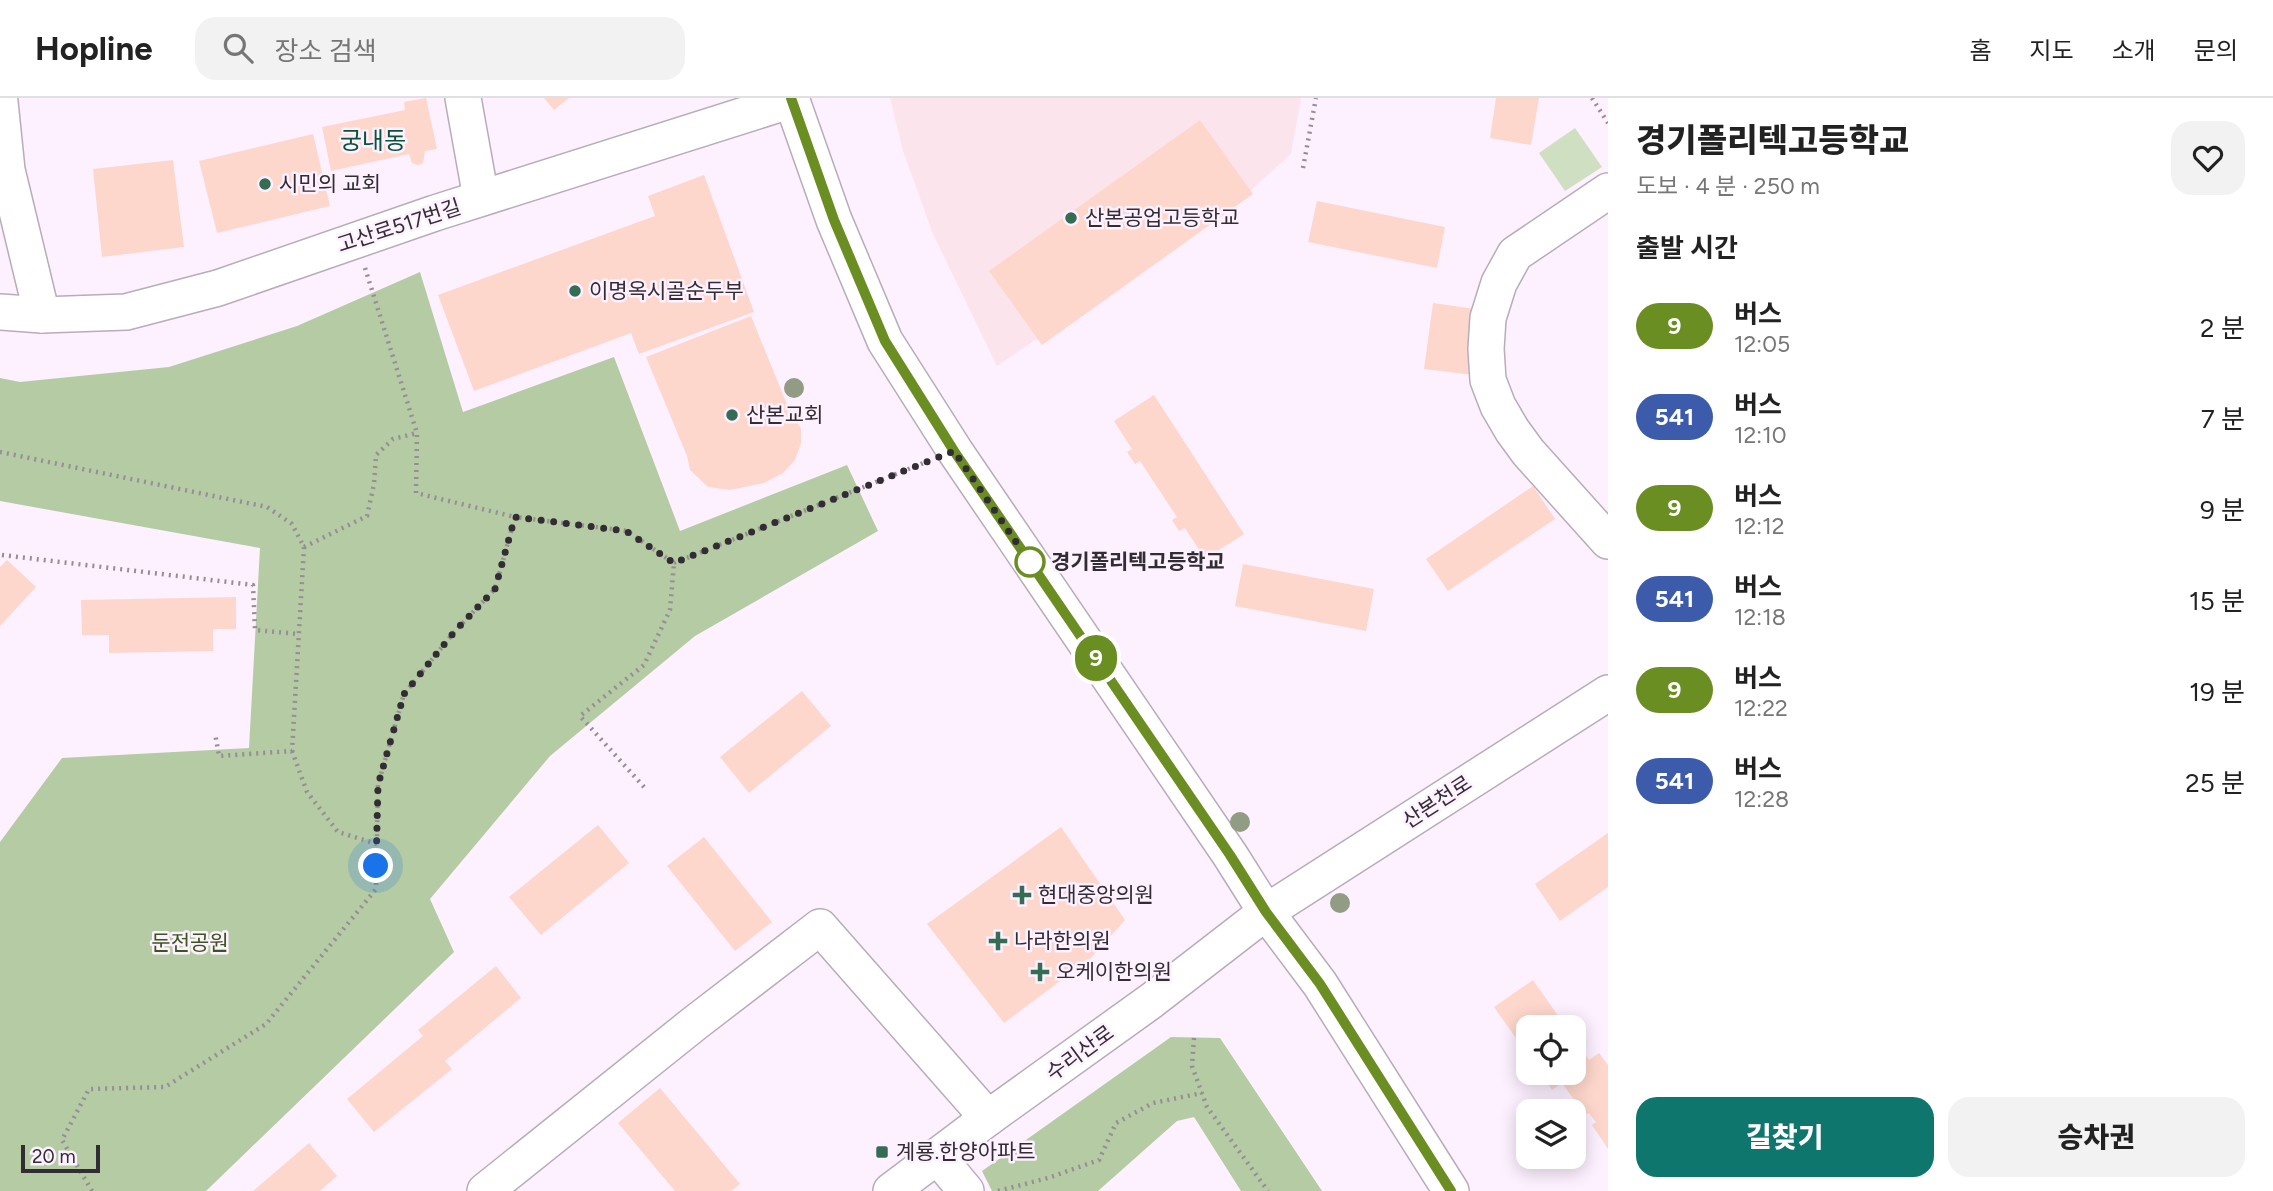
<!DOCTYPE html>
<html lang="ko">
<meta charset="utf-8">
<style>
body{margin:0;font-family:Figtree,"Noto Sans KR",sans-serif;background:#f2f2f2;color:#222;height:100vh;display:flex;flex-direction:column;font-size:26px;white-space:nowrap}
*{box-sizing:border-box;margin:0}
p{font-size:23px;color:#767676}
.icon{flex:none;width:38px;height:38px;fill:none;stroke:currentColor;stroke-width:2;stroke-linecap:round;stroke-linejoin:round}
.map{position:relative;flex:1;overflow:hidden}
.side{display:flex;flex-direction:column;background:#fff;width:665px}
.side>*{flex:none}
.badge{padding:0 14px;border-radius:23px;font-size:24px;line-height:46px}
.controls{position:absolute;left:1516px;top:917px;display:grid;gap:14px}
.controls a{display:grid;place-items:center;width:70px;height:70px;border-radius:14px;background:#fff;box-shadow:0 4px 18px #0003;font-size:35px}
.scale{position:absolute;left:21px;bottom:18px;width:79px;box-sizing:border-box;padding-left:7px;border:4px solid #322d32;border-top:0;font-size:19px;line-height:24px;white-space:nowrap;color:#322d32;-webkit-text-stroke:5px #fdf0ff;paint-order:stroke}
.you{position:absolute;width:35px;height:35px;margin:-18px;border:5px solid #fff;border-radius:50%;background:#1a73e8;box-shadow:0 0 0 10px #1a73e833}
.map>.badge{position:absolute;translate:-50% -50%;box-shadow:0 0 0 4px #fff}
h2{padding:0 28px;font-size:26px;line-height:63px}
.round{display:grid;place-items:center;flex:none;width:74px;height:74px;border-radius:21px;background:#f2f2f2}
.head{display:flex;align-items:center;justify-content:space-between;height:119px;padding:0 28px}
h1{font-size:33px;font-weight:800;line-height:52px}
.cta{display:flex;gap:14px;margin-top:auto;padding:14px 28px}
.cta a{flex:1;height:80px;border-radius:21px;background:#0f766e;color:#fff;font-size:28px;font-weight:800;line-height:80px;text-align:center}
.cta a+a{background:#f2f2f2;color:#222}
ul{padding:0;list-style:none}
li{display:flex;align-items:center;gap:21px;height:91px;padding:0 28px}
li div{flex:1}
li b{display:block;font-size:26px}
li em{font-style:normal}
li .badge{min-width:77px;font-weight:700;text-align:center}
header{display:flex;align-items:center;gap:42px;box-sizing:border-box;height:98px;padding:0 35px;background:#fff;border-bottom:2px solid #e0e0e0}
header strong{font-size:33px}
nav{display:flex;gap:38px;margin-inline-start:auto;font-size:24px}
.search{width:490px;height:63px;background:#f2f2f2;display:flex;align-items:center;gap:18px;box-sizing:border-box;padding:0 24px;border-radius:21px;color:#767676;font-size:26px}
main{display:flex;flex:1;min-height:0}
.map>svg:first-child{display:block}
.education{fill:#fce4ed}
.green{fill:#cfdfc2}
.forest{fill:#b5cba3}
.building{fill:#fed7cc}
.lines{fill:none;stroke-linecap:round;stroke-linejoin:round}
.minor-casing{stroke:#b8acba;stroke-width:38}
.path{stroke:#968d97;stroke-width:4.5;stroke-dasharray:2 5;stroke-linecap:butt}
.minor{stroke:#fff;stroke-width:35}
.tree{fill:#929b83}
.line-casing{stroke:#fff;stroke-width:16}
.line{stroke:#6b8e23;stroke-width:10}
.walk{stroke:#322d32;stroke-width:7;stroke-dasharray:0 12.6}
.poi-dot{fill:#356d54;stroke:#fdf0ff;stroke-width:2.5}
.stop-dot{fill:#fff;stroke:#6b8e23;stroke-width:3.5}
.labels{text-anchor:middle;stroke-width:5;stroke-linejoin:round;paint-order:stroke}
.poi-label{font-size:21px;fill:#322d32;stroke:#fdf0ff;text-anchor:start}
.street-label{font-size:21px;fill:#322d32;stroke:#fdf0ff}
.stop-label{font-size:21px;font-weight:bold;fill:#322d32;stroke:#fdf0ff;text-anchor:start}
.park-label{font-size:21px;fill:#3a551d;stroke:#fdf0ff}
.quarter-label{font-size:24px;fill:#095339;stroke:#fdf0ff}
</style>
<header>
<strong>Hopline</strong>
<div class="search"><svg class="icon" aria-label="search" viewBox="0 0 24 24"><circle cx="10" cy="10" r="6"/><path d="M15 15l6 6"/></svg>장소 검색</div>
<nav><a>홈</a><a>지도</a><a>소개</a><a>문의</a></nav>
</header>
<main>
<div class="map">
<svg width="1608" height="1093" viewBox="0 0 1608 1093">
<rect width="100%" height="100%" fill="#fdf0ff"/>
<path class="education" d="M890,0H1301L1291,56L1238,104L997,268L933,136L903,53Z"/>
<path class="green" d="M1575,30L1602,69L1565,93L1539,55Z"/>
<g class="forest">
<path d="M420,174L463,314L614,259L680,433L847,367L878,433L695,538L550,658L430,801L454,854L206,1093H0V744L62,660L249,650L260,450L0,403V280L20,284L169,269L297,228Z"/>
<path d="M1171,939L1220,940L1322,1093H1241L1194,1019L1177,1023L1098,1093H992L982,1073Z"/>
</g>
<g class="building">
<path d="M426,0L437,51L425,53L423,65L418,67L412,65L409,56L331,73L322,29L405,12L404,4Z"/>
<path d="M544,0H569L554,12Z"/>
<path d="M1496,0H1539L1531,47L1490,40Z"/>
<path d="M1200,22L1253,96L1042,247L989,173Z"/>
<path d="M313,36L330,108L217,135L199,63Z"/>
<path d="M173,62L184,149L102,159L93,71Z"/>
<path d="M704,77L754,214L639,256L631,235L474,293L438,197L655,118L648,98Z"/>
<path d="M1317,103L1445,129L1437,170L1308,144Z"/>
<path d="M1433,205L1482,212L1473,277L1424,271Z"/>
<path d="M751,218L786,304L801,331V345L795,362L783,375L764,385L730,392L708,389L690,372L687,358L646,259Z"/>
<path d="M1154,297L1244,436L1205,461L1185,430L1179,433L1172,422L1177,419L1140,363L1135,366L1127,354L1132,351L1114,323Z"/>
<path d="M1533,388L1555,421L1448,493L1426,461Z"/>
<path d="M7,462L36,489L0,528V469Z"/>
<path d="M1243,466L1374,491L1366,533L1235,508Z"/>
<path d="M236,499V531H213V553L109,555V537H82L81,502Z"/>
<path d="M802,593L831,628L749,695L720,659Z"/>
<path d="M598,727L629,765L541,837L509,799Z"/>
<path d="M1061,729L1125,822L1091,860L1004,925L927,826Z"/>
<path d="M1608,735V789L1560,823L1535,786Z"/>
<path d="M704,739L772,824L735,853L667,768Z"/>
<path d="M496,868L521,900L445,963L452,971L374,1034L347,1001L423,938L418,932Z"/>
<path d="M1533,882L1566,929H1528V957L1524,951L1527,949L1522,941L1518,943L1494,909Z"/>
<path d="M1573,939L1589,962L1599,955L1608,967V1051L1592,1027L1596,1024L1589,1015L1585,1017L1562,985L1552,992L1540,975H1573Z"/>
<path d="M660,990L740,1086L731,1093H675L618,1025Z"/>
<path d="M309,1045L337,1078L320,1093H253Z"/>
</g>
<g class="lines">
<defs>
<g id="minor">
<path d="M463,0L481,100"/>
<path d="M791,0L834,122L885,243L955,353L1230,757L1266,814L1320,886L1451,1093"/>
<path d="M0,4L7,72L42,217"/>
<path d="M1608,93L1515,156L1499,185L1488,220L1486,251L1488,282L1498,308L1512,332L1528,354L1608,443"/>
<path d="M0,214L42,217L126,214L218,190L435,115L792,2"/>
<path d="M937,1058L966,1093"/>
<path d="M485,1093L695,925L820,829L988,1020"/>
<path d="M891,1093L988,1020L1151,903L1266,814L1608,595"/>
</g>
</defs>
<use href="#minor" class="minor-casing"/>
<g class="path">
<path d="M1592,0L1608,25"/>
<path d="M1303,70L1316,0"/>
<path d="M365,170L417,335L416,395L515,419"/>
<path d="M0,354L267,409L292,426L304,449L292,653L219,658L215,635"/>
<path d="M304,449L367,418L374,386L376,357L393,341L417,335"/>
<path d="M2,457L253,487L255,532L299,536"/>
<path d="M674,465L926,364"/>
<path d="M292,653L307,694L338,734L377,746"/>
<path d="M644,689L580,618L644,567L670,512L674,465"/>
<path d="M1194,940L1192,968L1207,1009L1268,1093"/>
<path d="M92,1093L62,1042L89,991L165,989L266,926L376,791L378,687L404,596L455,533L495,491L515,419L627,433L674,465"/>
<path d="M998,1093L1048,1080L1099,1062L1116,1025L1153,1005L1202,995"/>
</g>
<use href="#minor" class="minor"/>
</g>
<g class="tree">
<circle cx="794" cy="290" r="10"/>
<circle cx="1240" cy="724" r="10"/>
<circle cx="1340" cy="805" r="10"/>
</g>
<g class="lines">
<defs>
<path id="line" d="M791,0L834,122L885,243L954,353L1230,757L1266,814L1320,886L1451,1093"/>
</defs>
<use href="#line" class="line-casing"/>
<use href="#line" class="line"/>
<path class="walk" d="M376,768L378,687L404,596L455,533L495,491L515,419L626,433L674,465L954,353L1031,466L1030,464"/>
</g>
<g class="poi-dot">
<circle cx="265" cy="86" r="7"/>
<circle cx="1071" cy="120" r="7"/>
<circle cx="575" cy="193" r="7"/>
<circle cx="732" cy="317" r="7"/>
<path d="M1018.5 786.5h7v7h7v7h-7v7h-7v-7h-7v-7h7z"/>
<path d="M994.5 832.5h7v7h7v7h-7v7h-7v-7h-7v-7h7z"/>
<path d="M1036.5 863.5h7v7h7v7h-7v7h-7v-7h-7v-7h7z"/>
<rect x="875" y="1047" width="14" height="14" rx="3.5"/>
</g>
<circle class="stop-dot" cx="1030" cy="464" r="14"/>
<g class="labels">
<g class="poi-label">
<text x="279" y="93">시민의 교회</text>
<text x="1085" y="127">산본공업고등학교</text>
<text x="589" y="200">이명옥시골순두부</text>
<text x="746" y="324">산본교회</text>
<text x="1038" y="804">현대중앙의원</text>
<text x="1014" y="850">나라한의원</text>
<text x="1056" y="881">오케이한의원</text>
<text x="896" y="1061">계룡.한양아파트</text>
</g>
<g class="street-label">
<text transform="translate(399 128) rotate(-18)" y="7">고산로517번길</text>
<text transform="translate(1437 704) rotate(-33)" y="7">산본천로</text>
<text transform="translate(1080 955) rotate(-36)" y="7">수리산로</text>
</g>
<g class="stop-label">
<text x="1051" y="471">경기폴리텍고등학교</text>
</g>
<g class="park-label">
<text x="190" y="852">둔전공원</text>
</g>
<g class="quarter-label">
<text x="373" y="51">궁내동</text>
</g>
</g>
</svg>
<div class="controls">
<a><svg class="icon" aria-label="locate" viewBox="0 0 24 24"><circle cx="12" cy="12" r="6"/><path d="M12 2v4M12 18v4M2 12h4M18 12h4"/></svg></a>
<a><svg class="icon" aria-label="layers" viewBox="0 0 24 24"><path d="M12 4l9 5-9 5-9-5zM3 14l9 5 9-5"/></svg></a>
</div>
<div class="scale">20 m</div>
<div class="you" style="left:376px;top:768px"></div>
<b class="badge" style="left:1096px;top:560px;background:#6b8e23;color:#fff">9</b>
</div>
<section class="side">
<div class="head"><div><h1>경기폴리텍고등학교</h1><p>도보 · 4 분 · 250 m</p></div><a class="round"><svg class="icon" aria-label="heart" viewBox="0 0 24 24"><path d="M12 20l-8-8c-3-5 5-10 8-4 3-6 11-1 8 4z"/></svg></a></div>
<h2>출발 시간</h2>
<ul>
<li><span class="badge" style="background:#6b8e23;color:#fff">9</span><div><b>버스</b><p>12:05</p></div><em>2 분</em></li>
<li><span class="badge" style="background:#3d5bab;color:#fff">541</span><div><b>버스</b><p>12:10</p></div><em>7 분</em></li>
<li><span class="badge" style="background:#6b8e23;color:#fff">9</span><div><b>버스</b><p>12:12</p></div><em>9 분</em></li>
<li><span class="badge" style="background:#3d5bab;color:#fff">541</span><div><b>버스</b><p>12:18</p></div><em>15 분</em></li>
<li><span class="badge" style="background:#6b8e23;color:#fff">9</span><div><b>버스</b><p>12:22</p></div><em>19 분</em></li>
<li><span class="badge" style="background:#3d5bab;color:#fff">541</span><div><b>버스</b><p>12:28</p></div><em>25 분</em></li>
</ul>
<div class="cta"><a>길찾기</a><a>승차권</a></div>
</section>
</main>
